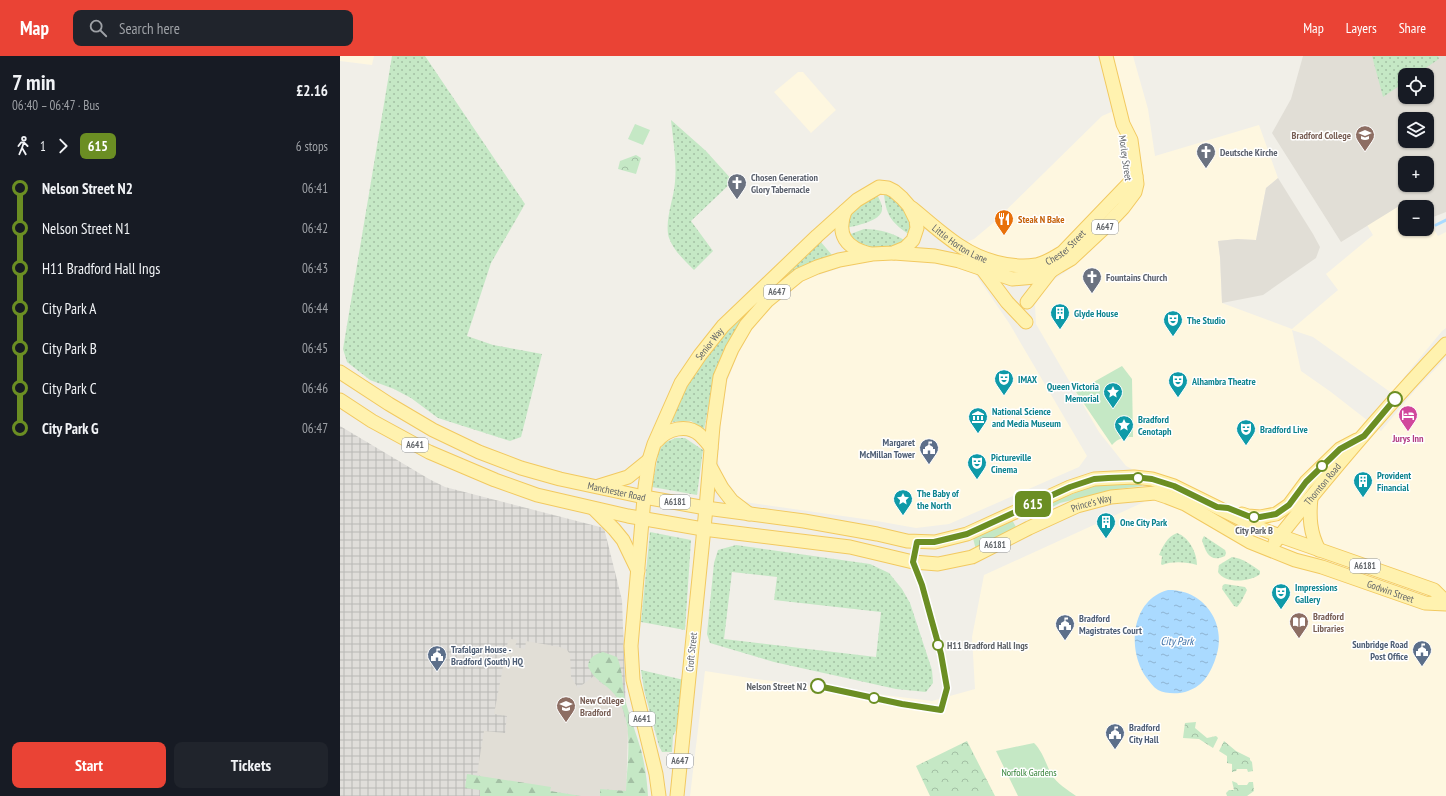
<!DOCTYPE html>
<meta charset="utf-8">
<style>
body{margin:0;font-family:"PT Sans Narrow",sans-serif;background:#20242c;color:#f1f3f6;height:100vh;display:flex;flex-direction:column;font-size:15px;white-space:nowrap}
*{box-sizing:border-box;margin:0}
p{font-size:13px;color:#9ea1a6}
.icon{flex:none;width:22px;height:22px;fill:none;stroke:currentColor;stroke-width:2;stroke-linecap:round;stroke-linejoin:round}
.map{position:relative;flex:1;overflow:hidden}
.side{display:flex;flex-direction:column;background:#171b24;width:340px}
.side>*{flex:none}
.badge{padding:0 8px;border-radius:6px;font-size:14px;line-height:26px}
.tools{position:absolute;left:1058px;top:12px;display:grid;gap:8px}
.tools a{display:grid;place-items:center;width:36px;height:36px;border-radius:8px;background:#171b24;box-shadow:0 1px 3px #0004;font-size:20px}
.map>.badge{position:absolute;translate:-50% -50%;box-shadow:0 0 0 2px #fff}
.legs{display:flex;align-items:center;gap:6px;height:44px;padding:0 12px;font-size:13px}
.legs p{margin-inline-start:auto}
.overview{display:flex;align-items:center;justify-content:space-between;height:68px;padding:0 12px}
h1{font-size:22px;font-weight:600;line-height:30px}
.primary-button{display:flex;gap:8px;margin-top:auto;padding:8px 12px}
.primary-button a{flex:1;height:46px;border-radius:8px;background:#ea4335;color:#fff;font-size:16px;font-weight:600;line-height:46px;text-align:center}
.primary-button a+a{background:#20242c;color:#f1f3f6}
ul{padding:0 12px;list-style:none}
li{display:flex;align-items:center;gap:14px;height:40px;font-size:15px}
li i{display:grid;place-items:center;width:6px;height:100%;margin:0 5px;background:currentColor}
li i::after{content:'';width:10px;height:10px;margin:-5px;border:3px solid;border-radius:50%;background:#171b24}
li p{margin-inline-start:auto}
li:first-child i{background:linear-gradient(#0000 50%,currentColor 0)}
li:last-child i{background:linear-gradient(currentColor 50%,#0000 0)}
header{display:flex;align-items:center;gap:24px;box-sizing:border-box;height:56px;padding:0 20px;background:#ea4335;color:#fff}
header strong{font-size:19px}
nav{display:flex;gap:22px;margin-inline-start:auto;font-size:14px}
.search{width:280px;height:36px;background:#20242c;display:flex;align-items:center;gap:10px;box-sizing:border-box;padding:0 14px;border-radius:8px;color:#9ea1a6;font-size:15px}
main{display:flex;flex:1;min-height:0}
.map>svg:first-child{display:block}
.commercial{fill:#fef7e0}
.industrial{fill:url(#industrial-grid)}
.education{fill:#e1ded6;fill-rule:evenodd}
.grass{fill:url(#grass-dots);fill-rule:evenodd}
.forest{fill:url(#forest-firs)}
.park{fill:url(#park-crowns)}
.garden{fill:#c5e8c5}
.water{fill:url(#water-ripples)}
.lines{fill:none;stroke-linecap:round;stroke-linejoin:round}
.stream{stroke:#aadaff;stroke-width:3}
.major-casing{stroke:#f2c960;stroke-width:15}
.major{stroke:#fff2af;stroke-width:13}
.line-1-casing{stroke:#fff;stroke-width:9}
.line-1{stroke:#6b8e23;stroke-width:6}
.stop-1-dot{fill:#fff;stroke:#6b8e23;stroke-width:2}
.labels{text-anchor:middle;stroke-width:3;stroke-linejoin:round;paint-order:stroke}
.shield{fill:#fff;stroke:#8f9295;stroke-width:1}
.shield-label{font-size:9px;font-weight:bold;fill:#5f6368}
.education-label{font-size:10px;font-weight:bold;fill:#785e54;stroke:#fff;text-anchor:start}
.worship-label{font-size:10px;font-weight:bold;fill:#5b616d;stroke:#fff;text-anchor:start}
.street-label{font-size:10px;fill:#5f6368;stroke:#fff}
.food-label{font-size:10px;font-weight:bold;fill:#c56008;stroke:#fff;text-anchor:start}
.culture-label{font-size:10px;font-weight:bold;fill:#0d838f;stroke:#fff;text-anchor:start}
.hotel-label{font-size:10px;font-weight:bold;fill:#b23c85;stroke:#fff}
.service-label{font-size:10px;font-weight:bold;fill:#4e5e75;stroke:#fff;text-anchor:start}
.stop-label{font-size:10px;font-weight:bold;fill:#5f6368;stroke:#fff}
.park-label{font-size:10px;fill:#348238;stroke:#fff}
.water-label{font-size:11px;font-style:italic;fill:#4174aa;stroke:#fff}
</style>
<header>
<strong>Map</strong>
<div class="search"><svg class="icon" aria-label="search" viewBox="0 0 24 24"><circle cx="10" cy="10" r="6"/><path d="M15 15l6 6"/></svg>Search here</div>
<nav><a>Map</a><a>Layers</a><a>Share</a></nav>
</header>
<main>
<section class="side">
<div class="overview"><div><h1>7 min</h1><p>06:40 – 06:47 · Bus</p></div><b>£2.16</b></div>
<div class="legs"><svg class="icon" aria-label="walk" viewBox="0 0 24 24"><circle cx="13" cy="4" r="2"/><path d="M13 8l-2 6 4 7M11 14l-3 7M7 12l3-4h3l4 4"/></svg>1<svg class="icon" aria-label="forward" viewBox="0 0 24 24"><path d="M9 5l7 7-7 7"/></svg><b class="badge" style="background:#6b8e23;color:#fff">615</b><p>6 stops</p></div>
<ul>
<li><i style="color:#6b8e23"></i><b>Nelson Street N2</b><p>06:41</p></li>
<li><i style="color:#6b8e23"></i><span>Nelson Street N1</span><p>06:42</p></li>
<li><i style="color:#6b8e23"></i><span>H11 Bradford Hall Ings</span><p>06:43</p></li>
<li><i style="color:#6b8e23"></i><span>City Park A</span><p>06:44</p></li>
<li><i style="color:#6b8e23"></i><span>City Park B</span><p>06:45</p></li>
<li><i style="color:#6b8e23"></i><span>City Park C</span><p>06:46</p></li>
<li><i style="color:#6b8e23"></i><b>City Park G</b><p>06:47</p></li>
</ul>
<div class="primary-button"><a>Start</a><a>Tickets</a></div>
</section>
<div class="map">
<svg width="1106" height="740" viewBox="0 0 1106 740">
<defs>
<pattern id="industrial-grid" width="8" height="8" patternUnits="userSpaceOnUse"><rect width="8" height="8" fill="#e0deda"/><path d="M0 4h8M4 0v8" fill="none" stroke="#b9b8b5"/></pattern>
<pattern id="grass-dots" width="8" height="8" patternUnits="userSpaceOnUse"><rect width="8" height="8" fill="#c5e8c5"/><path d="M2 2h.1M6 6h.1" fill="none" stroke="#a3c0a4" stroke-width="1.8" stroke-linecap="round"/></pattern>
<pattern id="forest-firs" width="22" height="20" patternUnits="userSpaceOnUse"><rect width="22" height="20" fill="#c5e8c5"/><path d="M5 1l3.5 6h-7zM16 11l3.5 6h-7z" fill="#a3c0a4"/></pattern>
<pattern id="park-crowns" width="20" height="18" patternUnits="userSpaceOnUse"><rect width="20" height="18" fill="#c5e8c5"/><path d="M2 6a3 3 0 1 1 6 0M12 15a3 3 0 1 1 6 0" fill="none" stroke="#a3c0a4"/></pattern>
<pattern id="water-ripples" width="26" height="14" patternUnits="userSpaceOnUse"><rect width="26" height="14" fill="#aadaff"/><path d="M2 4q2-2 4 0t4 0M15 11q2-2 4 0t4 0" fill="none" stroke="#8eb4d2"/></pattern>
</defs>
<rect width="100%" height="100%" fill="#f1efe8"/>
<g class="commercial">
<path d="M0,0H34L32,9L0,5Z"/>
<path d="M772,0H793L808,53L815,100L919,69L938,122L926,132L916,184L897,183L878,185L880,201L882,247L952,273L998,234L986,218L1033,179L1027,169L1064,147L1079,148L1081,151H1065V173H1087V162L1098,180L1106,176V272L1102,275L1065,320L1053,338L973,281L952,274L961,315L991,336L1041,375L1076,333L1106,302V740H350L365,615L416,623L592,645L635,633L632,581L644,519L804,446L806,418L796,415L786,410L759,376L696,268L695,249L705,230L728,214L751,195L788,151L707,202L670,206L641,197L624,187L634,183L653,167L762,60L785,50Z"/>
<path d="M458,16H463L496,54L471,77L434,36Z"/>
<path d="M551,203L597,207L634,216L669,267L747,400L739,411L609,468L576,472L531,464L411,447L401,444L382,419L378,404L381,365L387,326L396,302L416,265L460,225L521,205Z"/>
</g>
<path class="industrial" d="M0,370L89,423L105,431L264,472L282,544L287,682L286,740H0Z"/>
<g class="education">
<path d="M963,0H1106V156L1088,163L1087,151H1081L1079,148L1064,147L1001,186L932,77L951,43ZM1065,19H1087V41H1065ZM1065,63H1087V85H1065ZM1065,107H1087V129H1065Z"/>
<path d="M938,122L973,178L980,191L976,202L923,239L882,247L880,201L878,185L897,183L916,184L926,132Z"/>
<path d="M171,583L177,584L175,591L185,593L186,585L220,591L227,594L230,598L231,621L238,632L254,620L257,624L269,632L274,637L282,650L288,675L286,735L261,733L260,740H241L210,735V732L142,721L137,718L144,675L165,677L167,660L154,658L168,585Z"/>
</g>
<g class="grass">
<path d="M52,0H85L185,148L151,207L127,280L153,289L202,298L181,381L170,385L98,362L71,342L54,333L30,324L7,306L3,293Z"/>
<path d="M1032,0H1098L1099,3L1075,19H1065V26L1043,41Z"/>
<path d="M331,64L366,95L393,125L351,165L373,195L354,214C344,204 334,195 329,182C324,166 334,142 335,126C337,106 333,84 331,64Z"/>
<path d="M537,138C539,143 543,149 542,154C541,165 515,170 506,172C513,149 517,150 537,138Z"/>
<path d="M544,138C557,141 563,153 571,163L570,179C552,167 546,160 544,138Z"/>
<path d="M524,173C540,173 553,177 566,185C555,192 529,195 517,188C514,186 511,182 508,179Z"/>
<path d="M480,185L492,199L445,220H443Z"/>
<path d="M400,259H406L386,289L375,314L364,374L351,365L328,366C345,326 371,291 400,259Z"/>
<path d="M336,382H345L363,394L357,439L312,431L319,394L326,386Z"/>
<path d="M310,476L351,484L345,574L301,566Z"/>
<path d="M837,477C849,481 857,497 857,509C846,506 833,505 822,509L821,508L822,500L819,499C823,490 827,481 837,477Z"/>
<path d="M864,480L885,494L886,497L885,500C870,507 866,497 862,484Z"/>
<path d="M396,489L530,508L549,517L562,533L570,547L592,614L593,627L586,636L556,633L434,606L370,587L367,578L374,507L378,494ZM392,516L437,521L434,544L541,556L536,601L384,583Z"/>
<path d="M892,501C902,502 912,509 920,515V518C911,526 884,528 878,516L879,509Z"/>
<path d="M885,528L905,531L907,534L901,546L897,551L894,550L882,533L883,529Z"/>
<path d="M301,614L344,624L340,667L333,680L332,696H322L319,690L304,634Z"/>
</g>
<g class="forest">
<path d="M263,596L277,601C283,614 282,629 285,644C290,661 296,677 301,694C305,709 307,724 308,740H258H260V733L286,735C287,704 295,665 275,639C267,628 253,624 248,610C249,601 255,598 263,596Z"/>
<path d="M127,718L211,731L210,735L241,740H140V734L125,732Z"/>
</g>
<g class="park">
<path d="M296,99L301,102L296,118L278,113L280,105Z"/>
<path d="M856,666L855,672L867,682L876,680L878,682L873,692L859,683L843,682L845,667Z"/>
<path d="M627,685L655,740H590L576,710Z"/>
<path d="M884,685L896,695L910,702V704L912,706L913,715L908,716L907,713H897L896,715L892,716V708L887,707V700L879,695Z"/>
<path d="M892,725L897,727L898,729H907L909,726H913L914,735L907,740H887L886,737L889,734H894Z"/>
</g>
<g class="garden">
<path d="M295,68L310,74L303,89L288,83Z"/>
<path d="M782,310L792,323L793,381C784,381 778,382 772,389L736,336Z"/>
<path d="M795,427L801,428L802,430L778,433L720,447L692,462L687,456L745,433L758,429Z"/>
<path d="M671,462L676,471L636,494L633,482Z"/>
<path d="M694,687C703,696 706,708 711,718C717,728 728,734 736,740H678L656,695Z"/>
</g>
<path class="water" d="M828,534C865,533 889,570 875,604C869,620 862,631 845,636C838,638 825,638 818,634C813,631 810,626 806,621C787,593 791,544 828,534Z"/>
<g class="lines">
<path class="stream" d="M1096,169L1106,164"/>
<defs>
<g id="major">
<path id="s1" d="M572,152C588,165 603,179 620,190C641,204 670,213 696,209C706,207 715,201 723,196L796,120"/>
<path d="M505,155C496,179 506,192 530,198"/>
<path d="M554,197L595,200L619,205L672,223L684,222L695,221L711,215L719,210L731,203L762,174L783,152L795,136L797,128L791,84L783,68L766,0"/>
<path d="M643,214L667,246L686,266"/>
<path d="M687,246L711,215"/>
<path id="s2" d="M0,316L49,348L93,374L139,396L181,412L220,423L304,441L366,452L464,465L537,478L567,485L595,486L627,478L730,431L754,423L794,421L812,423L834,430L919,472L940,480L1094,534L1106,546"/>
<path id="s3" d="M0,344L32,365L89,396L155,424L197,439L288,460L363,473L510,491L573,506L598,508L632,501L689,472L737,450L771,441L815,437L827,441L845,448L910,486L955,504L982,511L1085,547L1106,548"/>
<path d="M317,385C327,373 347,367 360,379C364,383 368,387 371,392"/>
<path d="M370,410L382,432L392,445L409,458"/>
<path d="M259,430L288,421L309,404"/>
<path d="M971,442C969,461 970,477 979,494"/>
<path d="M254,453L274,473L283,484L298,515"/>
<path d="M902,458L908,460L920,461L936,458L949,449L966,426L1000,393L1017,384"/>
<path id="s4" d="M935,486C989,418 1046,351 1106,288"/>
<path id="s5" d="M319,740L316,718L293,624L291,590L305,431L309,404L314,388L341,327L360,299L383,270L477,180L517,144L539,131L548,132L554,135L562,142L569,150L576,164L577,172L573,184L565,192L553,197L532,198L499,204L477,211L459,219L427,245L406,269L392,293L380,321L373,370L366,452L337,740"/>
</g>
</defs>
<use href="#major" class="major-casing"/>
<use href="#major" class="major"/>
</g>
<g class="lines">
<defs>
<path id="line-1" d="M478,630L562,648L601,654L607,632L601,598L591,562L582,529L573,506L577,486H594L627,478L730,431L754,423L768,422L794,421L812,423L834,430L877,451L888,452L908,460L920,461L936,458L949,449L966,426L1000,393L1024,380L1055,343"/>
</defs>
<use href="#line-1" class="line-1-casing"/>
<use href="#line-1" class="line-1"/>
</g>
<defs>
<symbol id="university-pin" viewBox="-11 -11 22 30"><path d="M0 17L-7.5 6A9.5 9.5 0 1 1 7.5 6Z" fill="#8d6e63" stroke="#fff"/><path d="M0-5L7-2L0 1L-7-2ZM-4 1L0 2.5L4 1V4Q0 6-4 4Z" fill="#fff"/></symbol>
<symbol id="church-pin" viewBox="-11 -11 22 30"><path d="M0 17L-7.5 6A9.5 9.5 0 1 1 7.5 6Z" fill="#6b7280" stroke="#fff"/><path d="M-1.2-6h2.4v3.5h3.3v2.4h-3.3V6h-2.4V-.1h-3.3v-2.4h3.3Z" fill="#fff"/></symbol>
<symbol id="restaurant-pin" viewBox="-11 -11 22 30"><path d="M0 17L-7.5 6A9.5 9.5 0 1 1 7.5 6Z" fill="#e8710a" stroke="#fff"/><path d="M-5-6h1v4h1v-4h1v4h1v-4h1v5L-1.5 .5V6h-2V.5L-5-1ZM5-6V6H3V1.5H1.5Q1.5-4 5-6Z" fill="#fff"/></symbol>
<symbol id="building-pin" viewBox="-11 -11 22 30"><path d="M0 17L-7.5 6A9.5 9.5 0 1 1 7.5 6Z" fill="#0f9aa8" stroke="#fff"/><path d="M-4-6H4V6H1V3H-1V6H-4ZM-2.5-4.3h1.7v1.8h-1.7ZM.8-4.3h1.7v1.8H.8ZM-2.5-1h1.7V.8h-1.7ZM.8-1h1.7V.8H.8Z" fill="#fff"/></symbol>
<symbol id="theatre-pin" viewBox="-11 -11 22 30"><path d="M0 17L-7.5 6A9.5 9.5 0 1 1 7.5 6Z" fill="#0f9aa8" stroke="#fff"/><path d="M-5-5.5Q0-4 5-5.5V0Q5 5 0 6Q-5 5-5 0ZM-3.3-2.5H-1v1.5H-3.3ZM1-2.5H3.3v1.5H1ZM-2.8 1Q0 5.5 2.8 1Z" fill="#fff"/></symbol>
<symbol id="sight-pin" viewBox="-11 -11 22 30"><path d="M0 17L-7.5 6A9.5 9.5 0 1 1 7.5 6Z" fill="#0f9aa8" stroke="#fff"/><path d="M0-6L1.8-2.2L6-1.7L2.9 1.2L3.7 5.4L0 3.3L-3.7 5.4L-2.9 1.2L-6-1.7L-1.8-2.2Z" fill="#fff"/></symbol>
<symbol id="hotel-pin" viewBox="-11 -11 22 30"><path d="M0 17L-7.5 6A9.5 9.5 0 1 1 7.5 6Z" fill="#d1479c" stroke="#fff"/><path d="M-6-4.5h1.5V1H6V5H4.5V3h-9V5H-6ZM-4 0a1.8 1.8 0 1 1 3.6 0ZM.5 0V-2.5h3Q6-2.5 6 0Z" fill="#fff"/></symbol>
<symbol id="museum-pin" viewBox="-11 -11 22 30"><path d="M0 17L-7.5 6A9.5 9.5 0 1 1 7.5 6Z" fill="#0f9aa8" stroke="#fff"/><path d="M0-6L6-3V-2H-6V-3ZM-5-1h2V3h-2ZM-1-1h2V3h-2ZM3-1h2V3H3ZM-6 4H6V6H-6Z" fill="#fff"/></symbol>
<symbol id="civic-pin" viewBox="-11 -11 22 30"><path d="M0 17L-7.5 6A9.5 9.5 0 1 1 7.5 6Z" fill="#5c6f8a" stroke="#fff"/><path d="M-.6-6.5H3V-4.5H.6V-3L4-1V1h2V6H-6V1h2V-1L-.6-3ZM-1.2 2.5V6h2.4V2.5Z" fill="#fff"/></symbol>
<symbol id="library-pin" viewBox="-11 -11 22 30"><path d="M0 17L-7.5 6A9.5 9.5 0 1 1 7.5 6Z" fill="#8d6e63" stroke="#fff"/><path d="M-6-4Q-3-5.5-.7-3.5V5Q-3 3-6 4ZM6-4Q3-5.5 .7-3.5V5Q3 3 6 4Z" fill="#fff"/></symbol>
</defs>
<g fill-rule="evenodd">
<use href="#university-pin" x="1014" y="68" width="22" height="30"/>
<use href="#church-pin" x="855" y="85" width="22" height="30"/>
<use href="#church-pin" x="386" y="116" width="22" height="30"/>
<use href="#restaurant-pin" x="653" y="152" width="22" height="30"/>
<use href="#church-pin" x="741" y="210" width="22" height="30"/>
<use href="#building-pin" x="709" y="246" width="22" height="30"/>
<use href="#theatre-pin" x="822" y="253" width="22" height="30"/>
<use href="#theatre-pin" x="653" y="312" width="22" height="30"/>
<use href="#theatre-pin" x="827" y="314" width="22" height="30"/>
<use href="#sight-pin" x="762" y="325" width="22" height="30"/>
<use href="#hotel-pin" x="1057" y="348" width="22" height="30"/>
<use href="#museum-pin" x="627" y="350" width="22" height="30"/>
<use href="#sight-pin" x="773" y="358" width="22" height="30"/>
<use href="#theatre-pin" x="895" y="362" width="22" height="30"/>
<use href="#civic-pin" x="578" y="381" width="22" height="30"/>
<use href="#theatre-pin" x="626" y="396" width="22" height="30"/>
<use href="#building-pin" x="1012" y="414" width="22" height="30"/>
<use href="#sight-pin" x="552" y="432" width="22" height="30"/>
<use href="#building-pin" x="755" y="455" width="22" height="30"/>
<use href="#theatre-pin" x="930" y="526" width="22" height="30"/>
<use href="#library-pin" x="948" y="555" width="22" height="30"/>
<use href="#civic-pin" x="714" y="557" width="22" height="30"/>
<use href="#civic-pin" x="1071" y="583" width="22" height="30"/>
<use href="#civic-pin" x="86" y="588" width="22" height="30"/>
<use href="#university-pin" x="215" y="639" width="22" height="30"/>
<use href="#civic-pin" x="764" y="666" width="22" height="30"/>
</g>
<g class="stop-1-dot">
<circle cx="1055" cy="343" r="7"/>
<circle cx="982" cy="410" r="5"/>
<circle cx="798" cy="422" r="5"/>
<circle cx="914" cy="461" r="5"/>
<circle cx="598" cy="589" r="5"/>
<circle cx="478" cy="630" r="7"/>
<circle cx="534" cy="642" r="5"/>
</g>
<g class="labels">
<g class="shield">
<rect x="752" y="164" width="26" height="14" rx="3"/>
<rect x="424" y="229" width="26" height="14" rx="3"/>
<rect x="62" y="382" width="26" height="14" rx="3"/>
<rect x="320" y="439" width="30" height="14" rx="3"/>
<rect x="640" y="482" width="30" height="14" rx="3"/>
<rect x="1010" y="503" width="30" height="14" rx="3"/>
<rect x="289" y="656" width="26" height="14" rx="3"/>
<rect x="327" y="698" width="26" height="14" rx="3"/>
</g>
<g class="shield-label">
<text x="765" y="174">A647</text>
<text x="437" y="239">A647</text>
<text x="75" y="392">A641</text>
<text x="335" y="449">A6181</text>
<text x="655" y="492">A6181</text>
<text x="1025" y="513">A6181</text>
<text x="302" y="666">A641</text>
<text x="340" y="708">A647</text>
</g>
<g class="education-label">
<text x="1011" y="83" text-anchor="end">Bradford College</text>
<text x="973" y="564">Bradford<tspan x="973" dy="12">Libraries</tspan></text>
<text x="240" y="648">New College<tspan x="240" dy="12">Bradford</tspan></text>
</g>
<g class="worship-label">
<text x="880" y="100">Deutsche Kirche</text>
<text x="411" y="125">Chosen Generation<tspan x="411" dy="12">Glory Tabernacle</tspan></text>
<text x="766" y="225">Fountains Church</text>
</g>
<g class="street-label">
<text transform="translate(786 102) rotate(82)" y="4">Morley Street</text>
<text dy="4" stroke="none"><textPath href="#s1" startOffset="60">Little Horton Lane</textPath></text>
<text dy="4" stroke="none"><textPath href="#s1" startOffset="176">Chester Street</textPath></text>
<text dy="4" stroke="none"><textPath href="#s5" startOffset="472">Senior Way</textPath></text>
<text dy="4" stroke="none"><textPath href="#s4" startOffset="75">Thornton Road</textPath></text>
<text dy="4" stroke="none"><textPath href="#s2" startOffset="304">Manchester Road</textPath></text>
<text dy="4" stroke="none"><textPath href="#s3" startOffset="793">Prince's Way</textPath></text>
<text dy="4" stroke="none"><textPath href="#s3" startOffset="1114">Godwin Street</textPath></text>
<text transform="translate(351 596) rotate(-84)" y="4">Croft Street</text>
</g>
<g class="food-label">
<text x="678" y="167">Steak N Bake</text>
</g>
<g class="culture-label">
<text x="734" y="261">Glyde House</text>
<text x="847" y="268">The Studio</text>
<text x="678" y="327">IMAX</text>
<text x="852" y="329">Alhambra Theatre</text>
<text x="759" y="334" text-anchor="end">Queen Victoria<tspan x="759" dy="12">Memorial</tspan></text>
<text x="652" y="359">National Science<tspan x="652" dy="12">and Media Museum</tspan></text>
<text x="798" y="367">Bradford<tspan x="798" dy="12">Cenotaph</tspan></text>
<text x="920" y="377">Bradford Live</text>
<text x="651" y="405">Pictureville<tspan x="651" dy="12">Cinema</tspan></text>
<text x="1037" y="423">Provident<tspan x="1037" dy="12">Financial</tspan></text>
<text x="577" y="441">The Baby of<tspan x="577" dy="12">the North</tspan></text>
<text x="780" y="470">One City Park</text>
<text x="955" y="535">Impressions<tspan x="955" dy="12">Gallery</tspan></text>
</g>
<g class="hotel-label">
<text x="1068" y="386">Jurys Inn</text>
</g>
<g class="service-label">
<text x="575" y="390" text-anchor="end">Margaret<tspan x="575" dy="12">McMillan Tower</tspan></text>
<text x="739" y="566">Bradford<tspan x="739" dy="12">Magistrates Court</tspan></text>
<text x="1068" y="592" text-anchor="end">Sunbridge Road<tspan x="1068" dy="12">Post Office</tspan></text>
<text x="111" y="597">Trafalgar House -<tspan x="111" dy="12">Bradford (South) HQ</tspan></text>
<text x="789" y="675">Bradford<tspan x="789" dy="12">City Hall</tspan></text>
</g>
<g class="stop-label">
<text x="914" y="478">City Park B</text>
<text x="607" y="593" text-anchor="start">H11 Bradford Hall Ings</text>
<text x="467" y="634" text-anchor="end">Nelson Street N2</text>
</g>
<g class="park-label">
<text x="689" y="720">Norfolk Gardens</text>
</g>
<g class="water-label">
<text x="837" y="589">City Park</text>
</g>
</g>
</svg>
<div class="tools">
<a><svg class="icon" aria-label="locate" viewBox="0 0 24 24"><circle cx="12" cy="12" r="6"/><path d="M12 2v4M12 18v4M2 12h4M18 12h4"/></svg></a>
<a><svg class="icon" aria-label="layers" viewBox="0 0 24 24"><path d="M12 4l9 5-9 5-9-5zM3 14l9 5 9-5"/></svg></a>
<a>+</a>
<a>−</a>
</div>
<b class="badge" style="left:693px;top:448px;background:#6b8e23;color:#fff">615</b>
</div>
</main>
